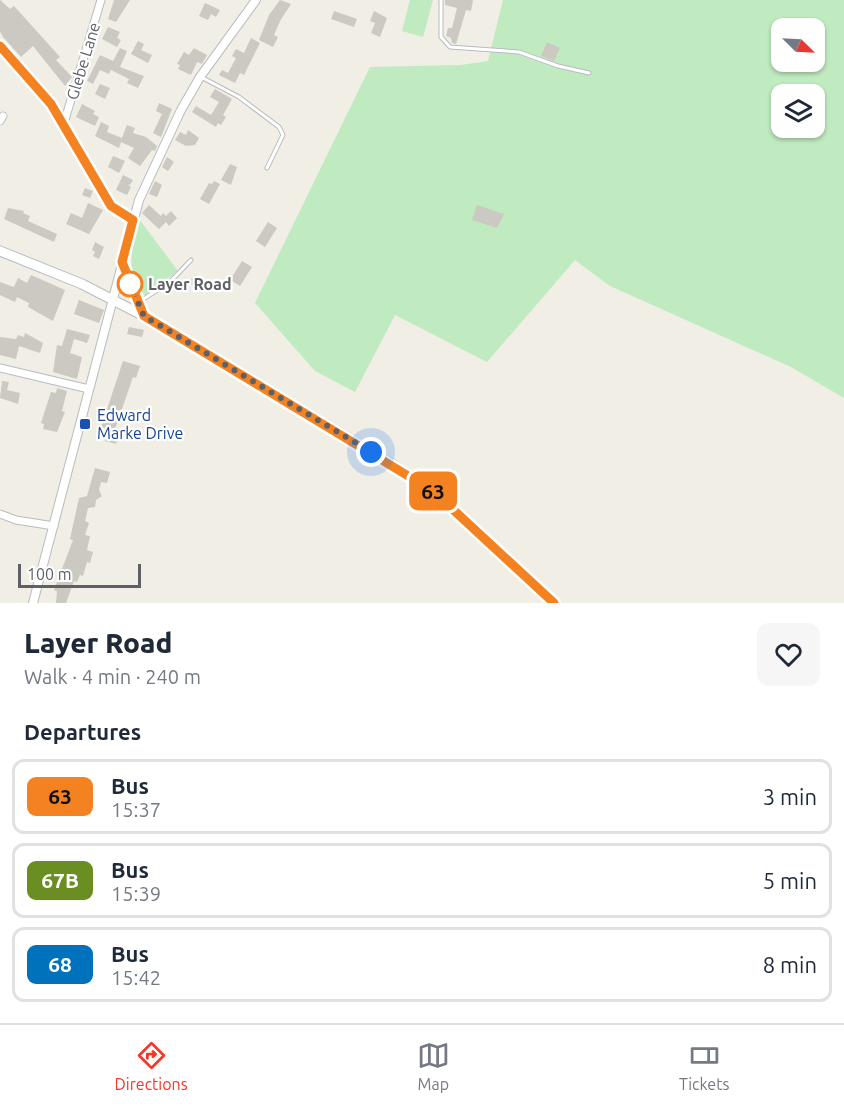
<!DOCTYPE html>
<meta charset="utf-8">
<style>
body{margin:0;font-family:Ubuntu,sans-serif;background:#f6f6f7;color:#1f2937;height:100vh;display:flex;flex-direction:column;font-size:22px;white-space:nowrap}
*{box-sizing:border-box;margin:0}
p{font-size:20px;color:#747a83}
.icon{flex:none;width:33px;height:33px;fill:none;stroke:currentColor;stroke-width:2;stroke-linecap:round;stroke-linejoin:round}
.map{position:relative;height:603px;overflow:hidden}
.sheet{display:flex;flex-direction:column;background:#fff;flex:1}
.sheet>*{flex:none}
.badge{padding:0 12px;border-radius:9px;font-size:21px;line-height:39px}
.needle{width:39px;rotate:114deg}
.tools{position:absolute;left:771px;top:18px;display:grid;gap:12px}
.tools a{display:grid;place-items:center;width:54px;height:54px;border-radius:12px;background:#fff;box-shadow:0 2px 4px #0004;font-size:30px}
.scale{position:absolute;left:18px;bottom:15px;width:123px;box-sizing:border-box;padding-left:6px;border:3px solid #5d6167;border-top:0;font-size:16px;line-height:21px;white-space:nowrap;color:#5d6167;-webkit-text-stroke:4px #fff;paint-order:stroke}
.you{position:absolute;width:30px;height:30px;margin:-15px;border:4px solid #fff;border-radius:50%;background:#1a73e8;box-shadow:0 0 0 9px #1a73e833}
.map>.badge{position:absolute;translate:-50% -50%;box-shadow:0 0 0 3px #fff}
h2{padding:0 24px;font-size:22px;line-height:54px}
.round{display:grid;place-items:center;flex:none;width:63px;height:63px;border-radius:12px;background:#f6f6f7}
.headline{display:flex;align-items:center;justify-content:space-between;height:102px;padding:0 24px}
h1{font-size:28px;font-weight:800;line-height:45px}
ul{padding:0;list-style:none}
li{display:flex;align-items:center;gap:18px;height:75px;margin:0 12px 9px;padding:0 12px;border:3px solid #e0e1e3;border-radius:12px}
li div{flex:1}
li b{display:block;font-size:22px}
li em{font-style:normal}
li .badge{min-width:66px;font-weight:700;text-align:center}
.menu{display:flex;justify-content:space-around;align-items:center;height:84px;border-top:2px solid #e0e1e3;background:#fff;font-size:16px;color:#747a83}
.menu a{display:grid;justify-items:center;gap:3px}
.menu .active{color:#f73625}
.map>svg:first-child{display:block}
.green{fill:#c0eac0;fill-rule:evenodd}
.building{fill:#ccc8c2}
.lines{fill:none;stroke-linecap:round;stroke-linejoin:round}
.service-casing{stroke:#b8bbc0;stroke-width:5}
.minor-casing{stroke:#b8bbc0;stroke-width:9}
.tertiary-casing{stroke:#b8bbc0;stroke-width:10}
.secondary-casing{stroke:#b9bcc2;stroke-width:11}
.service{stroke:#fff;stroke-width:3}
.minor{stroke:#fff;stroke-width:7}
.tertiary{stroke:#fff;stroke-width:8}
.secondary{stroke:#fff;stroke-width:9}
.line-casing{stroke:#fff;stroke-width:14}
.line{stroke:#f58220;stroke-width:9}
.walk{stroke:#5d6167;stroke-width:6;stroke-dasharray:0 10.8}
.stop-dot{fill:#fff;stroke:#f58220;stroke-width:3}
.transit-dot{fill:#1a4fb4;stroke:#fff;stroke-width:2}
.labels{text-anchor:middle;stroke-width:4.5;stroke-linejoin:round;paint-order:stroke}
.street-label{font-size:16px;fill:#5d6167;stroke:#fff}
.stop-label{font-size:16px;font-weight:bold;fill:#5d6167;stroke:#fff;text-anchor:start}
.transit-label{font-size:16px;fill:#164399;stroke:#fff;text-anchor:start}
</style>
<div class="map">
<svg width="844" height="603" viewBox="0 0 844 603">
<rect width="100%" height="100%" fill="#f0eee5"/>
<g class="green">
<path d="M410,0H433L423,37L402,31Z"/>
<path d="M503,0H844V398L791,367L610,286L575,260L487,362L395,315L355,392L315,371L255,303L370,67L461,65L488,61ZM782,28H814V62H782ZM782,94H814V128H782Z"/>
<path d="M139,219L178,271L145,295C124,275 132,243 139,219Z"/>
</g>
<g class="building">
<path d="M0,0L10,9L14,6L60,57L56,60L72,77L65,86L33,46L21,57L3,37L0,31Z"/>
<path d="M114,0H130L116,22L108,19Z"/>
<path d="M280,0L291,4L280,21L274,35L278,37L273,47L259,40L269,15Z"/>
<path d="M445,0H473L471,11L466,10L456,44L452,43L451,38L446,36L448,28H452L457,8L445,5Z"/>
<path d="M205,3L220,10L216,17L211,14L208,20L199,16Z"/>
<path d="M334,11L357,19L354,27L331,19Z"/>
<path d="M374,11L387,18L380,37L371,33L375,23L370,21Z"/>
<path d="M108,27L120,32L117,38L121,40L117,47L102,39Z"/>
<path d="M251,38L260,43L244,75L240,73L235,83L219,75L222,70L228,73L236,58L232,56L236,49L244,53Z"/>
<path d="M138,41L144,44L141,50L152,55L148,63L131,54Z"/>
<path d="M547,42L560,48L554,61L541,56Z"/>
<path d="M120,48L127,51L120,67L144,76L138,88L127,83L129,79L111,70L109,74L100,70L93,84L87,81L100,55L113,61Z"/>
<path d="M194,48L207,55L202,64L197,62L191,75L178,69L180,65L177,64L184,52L189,55Z"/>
<path d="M100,84L110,88L105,99L95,94Z"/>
<path d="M215,89L232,99L223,115L226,117L221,125L218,123L216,127L192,112L196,106L211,115L219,102L210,97Z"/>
<path d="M159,103L172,109L161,137L153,133L162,114L156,111Z"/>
<path d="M82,104L95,111L93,114L99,117L95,126L76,117Z"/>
<path d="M101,122L109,126L107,132L122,138L127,125L135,128L133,133L146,137L157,146L155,151L152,150L140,166L128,158L134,148L121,142L119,148L95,136Z"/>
<path d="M188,130L199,138L195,145L186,146L175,140L180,132L186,135Z"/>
<path d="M113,156L125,161L119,173L108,167Z"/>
<path d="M167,157L174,162L168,171L162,167Z"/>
<path d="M230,164L237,167L231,185L221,180Z"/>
<path d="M123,175L133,180L130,185L127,184L131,187L127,195L116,190Z"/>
<path d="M155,181L162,185L157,197L149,194Z"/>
<path d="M214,181L220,184L209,204L200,199L209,183L212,184Z"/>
<path d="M85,188L93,191L90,198L82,195Z"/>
<path d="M88,203L103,210L89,234L66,224L71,213L82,218Z"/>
<path d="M149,205L161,216L163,213L166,216L171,211L177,218L169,226L166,222L159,229L142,213Z"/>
<path d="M477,205L504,214L497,228L472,220Z"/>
<path d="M8,208L24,211L23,213L30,216L28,221L57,234L54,242L4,219Z"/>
<path d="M268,222L277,228L265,247L256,241Z"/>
<path d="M95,242L104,247L99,259L93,256L95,252L92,250Z"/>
<path d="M242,261L252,267L240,286L230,280Z"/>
<path d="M31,275L65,290L53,321L28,307L29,303L17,297L15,302L0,295V282L14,287L18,278L27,283Z"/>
<path d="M195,275L207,286L201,293L189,282Z"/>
<path d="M79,300L104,310L99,323L74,314Z"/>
<path d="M129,327L144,330L142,337L127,334Z"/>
<path d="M67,329L90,335L87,343L74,339L70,353L82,357L77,379L53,372L57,345L62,346Z"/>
<path d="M25,333L43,343L40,353L19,346L16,359L0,355V337L16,339L18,335L24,337Z"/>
<path d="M123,361L140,366L136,378L133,377L116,426L114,434L118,435L116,444L105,441L106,438L102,437L105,428L101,427Z"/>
<path d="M2,381L9,382L7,390L20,393L18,404L0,398Z"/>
<path d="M57,388L67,391L62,411L65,412L57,432L43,429L44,424L41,423L51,392L56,393Z"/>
<path d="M95,468L110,472L107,483L101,482L99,490L102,496L96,500L95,507L88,508L85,521L89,523L85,535L90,536L87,550L93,552L90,563L87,562L83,576L80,575L77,582L74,581L66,603H56L57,591L54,590L73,540L70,539L79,498L87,496Z"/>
</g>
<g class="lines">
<defs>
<g id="service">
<path d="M441,0V37L450,47L519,52L558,66L589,73"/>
<path d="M201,77L239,97L279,127L283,135L267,168"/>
<path d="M139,302L171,281L191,260"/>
</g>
<g id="minor">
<path d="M0,121L3,116"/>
<path d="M64,123L101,0"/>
<path d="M0,368L89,389"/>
<path d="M0,514L16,520L54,526"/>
</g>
<g id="tertiary">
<path d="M0,46L52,104L111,206L133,220"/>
<path d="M122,264L144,316"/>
<path d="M33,603L139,200L181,110L200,77L256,0"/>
</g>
<path id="secondary" d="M0,251L82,284L144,316L392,464L452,507L554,603"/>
</defs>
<use href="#service" class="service-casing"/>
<use href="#minor" class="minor-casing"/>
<use href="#tertiary" class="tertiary-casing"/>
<use href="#secondary" class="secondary-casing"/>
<use href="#service" class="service"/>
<use href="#minor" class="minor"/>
<use href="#tertiary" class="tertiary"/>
<use href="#secondary" class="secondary"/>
</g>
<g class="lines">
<defs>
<path id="line" d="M0,46L51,104L111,206L133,220L122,262L144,316L433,491L554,603"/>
</defs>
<use href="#line" class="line-casing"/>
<use href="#line" class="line"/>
<path class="walk" d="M130,284L144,316L371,452"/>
</g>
<circle class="stop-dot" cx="130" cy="284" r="12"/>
<rect class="transit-dot" x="79" y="418" width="12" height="12" rx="3"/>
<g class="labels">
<g class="street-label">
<text transform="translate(83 61) rotate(-73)" y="6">Glebe Lane</text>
</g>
<g class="stop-label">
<text x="148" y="290">Layer Road</text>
</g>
<g class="transit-label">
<text x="97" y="421">Edward<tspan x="97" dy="18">Marke Drive</tspan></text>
</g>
</g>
</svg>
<div class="tools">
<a><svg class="needle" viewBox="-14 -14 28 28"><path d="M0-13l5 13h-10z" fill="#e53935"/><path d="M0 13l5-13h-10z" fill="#747a83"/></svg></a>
<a><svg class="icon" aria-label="layers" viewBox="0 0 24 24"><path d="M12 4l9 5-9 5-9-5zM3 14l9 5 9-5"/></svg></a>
</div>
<div class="scale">100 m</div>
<div class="you" style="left:371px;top:452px"></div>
<b class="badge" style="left:433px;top:491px;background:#f58220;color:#111">63</b>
</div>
<section class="sheet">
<div class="headline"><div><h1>Layer Road</h1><p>Walk · 4 min · 240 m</p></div><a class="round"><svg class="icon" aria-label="heart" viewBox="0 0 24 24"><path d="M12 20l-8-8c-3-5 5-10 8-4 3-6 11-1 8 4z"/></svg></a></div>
<h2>Departures</h2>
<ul>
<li><span class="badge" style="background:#f58220;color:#111">63</span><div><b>Bus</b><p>15:37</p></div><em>3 min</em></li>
<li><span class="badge" style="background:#6b8e23;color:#fff">67B</span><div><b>Bus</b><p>15:39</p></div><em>5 min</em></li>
<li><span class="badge" style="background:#0072bc;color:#fff">68</span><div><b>Bus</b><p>15:42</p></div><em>8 min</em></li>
</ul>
</section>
<nav class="menu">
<a class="active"><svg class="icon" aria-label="directions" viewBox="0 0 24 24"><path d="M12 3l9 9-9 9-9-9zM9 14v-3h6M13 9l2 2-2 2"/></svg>Directions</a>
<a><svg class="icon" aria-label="map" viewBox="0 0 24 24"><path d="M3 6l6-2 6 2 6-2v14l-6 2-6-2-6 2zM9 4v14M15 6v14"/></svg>Map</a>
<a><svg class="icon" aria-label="tickets" viewBox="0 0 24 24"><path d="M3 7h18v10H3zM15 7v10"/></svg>Tickets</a>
</nav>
